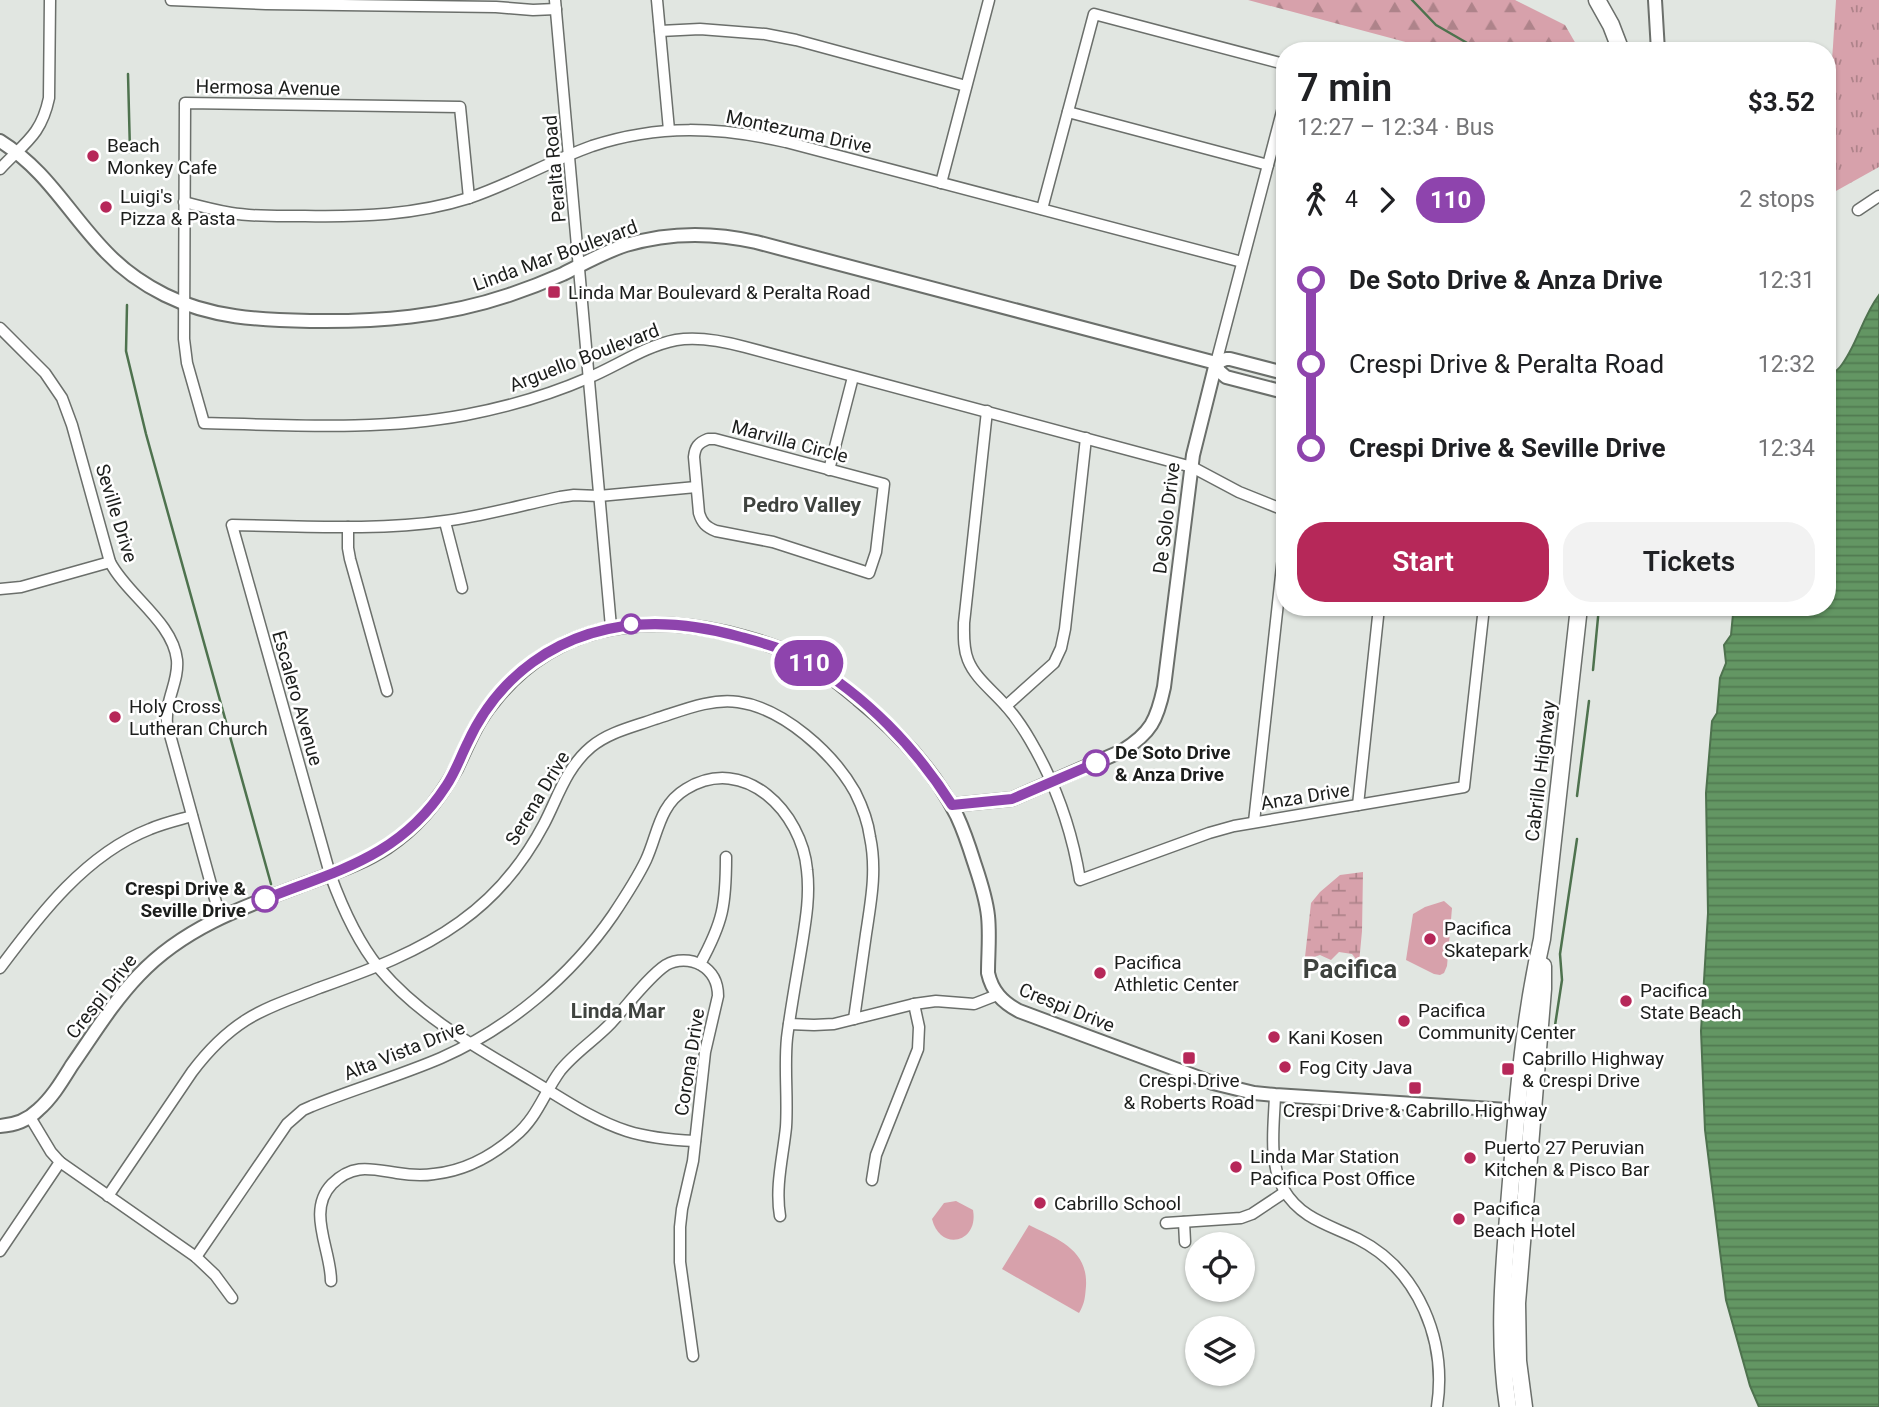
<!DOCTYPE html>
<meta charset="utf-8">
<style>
body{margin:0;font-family:Roboto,sans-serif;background:#f2f2f2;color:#202124;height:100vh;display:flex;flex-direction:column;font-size:26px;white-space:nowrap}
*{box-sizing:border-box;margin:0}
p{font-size:23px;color:#757577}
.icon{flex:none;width:38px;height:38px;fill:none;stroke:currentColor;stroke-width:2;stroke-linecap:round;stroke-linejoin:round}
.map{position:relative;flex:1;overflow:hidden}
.sheet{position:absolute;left:1276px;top:42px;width:560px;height:574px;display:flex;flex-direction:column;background:#fff;border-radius:28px;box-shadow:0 2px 5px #0004}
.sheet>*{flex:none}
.badge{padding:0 14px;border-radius:23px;font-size:24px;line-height:46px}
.fabs{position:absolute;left:1185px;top:1232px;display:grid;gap:14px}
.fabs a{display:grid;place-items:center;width:70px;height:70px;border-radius:50%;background:#fff;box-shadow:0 2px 5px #0004;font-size:35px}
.map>.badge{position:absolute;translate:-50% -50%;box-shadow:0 0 0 4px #fff}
.legs{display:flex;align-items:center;gap:10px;height:77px;padding:0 21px;font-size:23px}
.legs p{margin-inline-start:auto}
.summary{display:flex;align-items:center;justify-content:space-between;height:119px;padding:0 21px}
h1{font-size:38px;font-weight:600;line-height:52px}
.button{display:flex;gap:14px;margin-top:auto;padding:14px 21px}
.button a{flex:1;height:80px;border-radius:28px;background:#b62859;color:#fff;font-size:28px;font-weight:600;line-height:80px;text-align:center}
.button a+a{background:#f2f2f2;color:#202124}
ul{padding:0 21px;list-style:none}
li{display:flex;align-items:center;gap:24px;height:84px;font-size:26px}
li i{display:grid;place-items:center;width:10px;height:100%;margin:0 9px;background:currentColor}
li i::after{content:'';width:18px;height:18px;margin:-9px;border:5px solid;border-radius:50%;background:#fff}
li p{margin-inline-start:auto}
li:first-child i{background:linear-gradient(#0000 50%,currentColor 0)}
li:last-child i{background:linear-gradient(currentColor 50%,#0000 0)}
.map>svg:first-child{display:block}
.grass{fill:url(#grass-tufts)}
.forest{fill:url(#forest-firs)}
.wetland{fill:url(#wetland-marsh)}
.garden{fill:#d7a1ab}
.water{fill:url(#water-rules);stroke:#4e724e;stroke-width:2}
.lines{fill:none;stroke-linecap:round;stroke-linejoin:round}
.stream{stroke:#4e724e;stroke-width:2.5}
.minor-casing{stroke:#6b6f6b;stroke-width:13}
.tertiary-casing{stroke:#6b6f6b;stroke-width:16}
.trunk-casing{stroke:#6b6f6b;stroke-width:19}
.minor{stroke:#fff;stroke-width:10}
.tertiary{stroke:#fff;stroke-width:12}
.trunk{stroke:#fff;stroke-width:16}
.line-1-casing{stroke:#fff;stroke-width:16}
.line-1{stroke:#8e44ad;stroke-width:10}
.poi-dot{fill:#b62859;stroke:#fff;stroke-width:2.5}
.stop-1-dot{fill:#fff;stroke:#8e44ad;stroke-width:3.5}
.labels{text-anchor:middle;stroke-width:5;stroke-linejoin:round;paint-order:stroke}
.street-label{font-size:19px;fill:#1c1e1c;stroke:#fff}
.poi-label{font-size:19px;fill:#1c1e1c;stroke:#fff;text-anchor:start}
.stop-label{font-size:19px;font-weight:bold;fill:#1c1e1c;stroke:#fff;text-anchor:start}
.neighbourhood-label{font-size:21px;font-weight:bold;fill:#3f433f;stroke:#fff}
.district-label{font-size:26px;font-weight:bold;fill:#3f433f;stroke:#fff}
</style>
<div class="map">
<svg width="1879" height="1407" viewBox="0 0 1879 1407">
<defs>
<pattern id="grass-tufts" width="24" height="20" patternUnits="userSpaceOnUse" patternTransform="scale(1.75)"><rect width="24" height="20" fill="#d7a1ab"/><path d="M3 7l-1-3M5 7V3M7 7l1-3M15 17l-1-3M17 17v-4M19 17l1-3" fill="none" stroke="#ae838a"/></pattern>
<pattern id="forest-firs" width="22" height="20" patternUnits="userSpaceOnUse" patternTransform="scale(1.75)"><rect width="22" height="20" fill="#d7a1ab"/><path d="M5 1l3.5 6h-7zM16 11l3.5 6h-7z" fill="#ae838a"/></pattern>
<pattern id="wetland-marsh" width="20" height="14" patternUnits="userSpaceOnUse" patternTransform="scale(1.75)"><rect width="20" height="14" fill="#d7a1ab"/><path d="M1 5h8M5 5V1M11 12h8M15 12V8" fill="none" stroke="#ae838a"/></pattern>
<pattern id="water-rules" width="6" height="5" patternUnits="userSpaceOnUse" patternTransform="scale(1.75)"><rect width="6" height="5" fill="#639663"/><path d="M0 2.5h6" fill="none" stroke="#517a51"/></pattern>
</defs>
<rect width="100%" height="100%" fill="#e1e6e1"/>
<path class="grass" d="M1836,0H1879V167L1827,196V137Z"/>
<path class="forest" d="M1248,0H1515L1565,25L1580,51H1428L1413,44Z"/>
<path class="wetland" d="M1363,872L1362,931L1359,963L1352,954L1339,952L1331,960L1320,955L1314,957L1304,966L1311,903L1320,892L1340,875Z"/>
<g class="garden">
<path d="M1444,901L1452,908L1447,966L1444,973L1440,975L1434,974L1406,960L1413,914L1425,907Z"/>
<path d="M956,1201L973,1210C979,1243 940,1252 932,1219L944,1203Z"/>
<path d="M1029,1225C1057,1239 1088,1249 1086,1286C1085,1297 1085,1303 1079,1313L1002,1269Z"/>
</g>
<path class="water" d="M1879,295V1407H1759L1750,1386L1726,1300L1705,1130L1701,1031L1708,913L1706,793L1712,721L1717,713L1720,678L1726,663L1724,645L1731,635L1733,614L1738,607H1827V394L1829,389L1827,378C1832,373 1836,372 1840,367C1857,346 1862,317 1879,295Z"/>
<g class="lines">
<g class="stream">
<path d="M1412,0L1436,25L1481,51"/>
<path d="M128,74L130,152"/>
<path d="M127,305L126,351L146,434L271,884"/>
<path d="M1593,670L1599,607"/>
<path d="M1577,796L1589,701"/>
<path d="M1554,1032L1562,980L1560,954L1577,839"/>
</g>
<defs>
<g id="minor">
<path d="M171,0L266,4L496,7L533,10L556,9"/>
<path d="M555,0L611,627"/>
<path d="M657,0L669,130"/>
<path d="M660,31L700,29L765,34L796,40L966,86"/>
<path d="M1068,112L1268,165"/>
<path d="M0,169C24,143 41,136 49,98L50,0"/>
<path d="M941,183L989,0"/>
<path d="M469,198L460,107L185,103L184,339L187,363L204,423C291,425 379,431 465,415C507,407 549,395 588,378C617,366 645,346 676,340C699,336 723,341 745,347L1192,467L1239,492L1284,510"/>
<path d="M184,202C199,206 215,210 231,213C255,217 280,216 305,216C361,217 415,215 469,198C511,184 550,161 592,146C659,124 719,127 786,142L1242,262"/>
<path d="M1042,209L1094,14L1284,64"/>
<path d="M1858,210L1879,196"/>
<path d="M0,328L45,373L62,398L72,425L110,562C127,595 173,622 177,660C179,682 165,699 167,724L220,917"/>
<path d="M1216,363L1284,104"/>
<path d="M987,411L964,623C964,635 963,648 968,660C975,678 993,691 1005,705C1015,716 1023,728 1030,740C1056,784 1072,830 1080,880L1209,833L1234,826L1464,787L1484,607"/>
<path d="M708,439H715L884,484L876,552L869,573L773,542L716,531C706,527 702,523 699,513L694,457C695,447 698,443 708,439Z"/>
<path d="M829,470L853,377"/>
<path d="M445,522L462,588"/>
<path d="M348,527V548L350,559L387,691"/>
<path d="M0,589L21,587L110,562"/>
<path d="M1006,706L1054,663L1061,648L1065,629L1086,438"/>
<path d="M1358,805L1379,607"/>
<path d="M1254,822L1284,548"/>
<path d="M700,964C723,922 726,905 726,857"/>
<path d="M0,968C40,914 86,854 150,829C164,823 178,820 192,816"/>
<path d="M789,1024L814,1025L834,1024L914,1004L936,1001L974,1004L997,995"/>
<path d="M1275,1095C1274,1127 1268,1161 1284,1190C1301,1219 1330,1225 1358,1239C1419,1270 1447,1341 1437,1407"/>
<path d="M30,1117L51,1152L60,1162L196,1257L215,1275L232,1298"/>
<path d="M695,1141C672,1140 649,1138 627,1131C593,1120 563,1099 533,1081C478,1048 421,1018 379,968C357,941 342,907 330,874L232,525C303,526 375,531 445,521C484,516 522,505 560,497L574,495L599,496L696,487"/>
<path d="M872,1180L876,1155L918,1049L919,1027L914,1004"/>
<path d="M108,1196L192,1072C207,1052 224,1034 246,1020C268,1006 294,998 319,988C369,970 417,953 460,922C495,897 524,862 544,824C558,797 566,768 591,747C609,732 633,727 655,719C681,711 710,698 738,702C783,708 833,753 855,792C862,806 868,822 870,837C877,870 871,901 866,934C862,962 858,990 854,1019"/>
<path d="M1184,1222L1185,1242"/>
<path d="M1166,1223L1241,1218L1252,1214L1285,1192"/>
<path d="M0,1251L60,1162"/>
<path d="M196,1257L287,1124L303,1110L312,1106C354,1089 399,1076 441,1058C509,1028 571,976 613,915C625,897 637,879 646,860C658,834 659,805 686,789C745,753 802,813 807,870C810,895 806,919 802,944C797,975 791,1006 787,1038C784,1067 788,1097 786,1127C783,1157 775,1186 780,1216"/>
<path d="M331,1281C331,1249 306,1211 332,1184C353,1163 371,1169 397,1173C409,1175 422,1176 434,1174C464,1171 492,1156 515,1136C537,1118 544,1093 560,1071C574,1053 595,1040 611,1023C626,1007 648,977 666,965C676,959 691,959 701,965C713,972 718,983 718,996L705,1052L693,1161L682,1209L680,1227V1262L693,1356"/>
</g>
<g id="tertiary">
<path d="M1655,0L1658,51"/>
<path d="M0,141C48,171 68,213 106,252C123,270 143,284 165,295C211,318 259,320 310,321C378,322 444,317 509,295C527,289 545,282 563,274C583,264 604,252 626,245C669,232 712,232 756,242L1216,363L1226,359H1230L1284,373"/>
<path d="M1216,363L1219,371L1226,377L1284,392"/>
<path d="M952,805L1012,799L1122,751C1151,733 1157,720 1164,687L1193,455L1216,363"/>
<path d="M0,1126C14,1125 28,1120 38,1110C52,1098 62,1081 72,1065C93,1035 113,1002 139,975C185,926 248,905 310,882C336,872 363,863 387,847C416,828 439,800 456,769C467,746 476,722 493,702C553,626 638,612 728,633C752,639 778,646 801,658C821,668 840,684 858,699C897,731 934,770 957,816C964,831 969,846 974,862C980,880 986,897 988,916C990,935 988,954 988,973C992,991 1002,1002 1019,1011L1213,1083L1254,1093L1275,1095L1523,1111"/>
</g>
<g id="trunk">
<path d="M1597,0L1611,25L1621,51"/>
<path d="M1508,1407C1497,1336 1504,1265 1510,1193C1517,1108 1523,1022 1542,939L1579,607"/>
<path d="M1524,1407L1518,1361L1517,1303L1543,989V966"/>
</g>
</defs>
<use href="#minor" class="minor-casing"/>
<use href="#tertiary" class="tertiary-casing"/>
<use href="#trunk" class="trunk-casing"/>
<use href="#minor" class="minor"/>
<use href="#tertiary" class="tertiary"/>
<use href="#trunk" class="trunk"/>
</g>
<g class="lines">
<defs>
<path id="line-1" d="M265,899C338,870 400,857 446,786C455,773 460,758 467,744C482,711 504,683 533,662C596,617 670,617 741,637C763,643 786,649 806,661C865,695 916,748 952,805L1012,799L1096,763"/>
</defs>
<use href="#line-1" class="line-1-casing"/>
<use href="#line-1" class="line-1"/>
</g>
<g class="poi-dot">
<circle cx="93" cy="156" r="7"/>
<circle cx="106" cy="207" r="7"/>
<rect x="547" y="285" width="14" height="14" rx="3.5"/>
<circle cx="115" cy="717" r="7"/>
<circle cx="1430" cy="939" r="7"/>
<circle cx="1100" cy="973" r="7"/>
<circle cx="1626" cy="1001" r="7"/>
<circle cx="1404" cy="1021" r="7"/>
<circle cx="1274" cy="1037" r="7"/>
<rect x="1182" y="1051" width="14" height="14" rx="3.5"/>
<circle cx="1285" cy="1067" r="7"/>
<rect x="1501" y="1062" width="14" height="14" rx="3.5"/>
<rect x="1408" y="1081" width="14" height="14" rx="3.5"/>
<circle cx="1470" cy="1158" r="7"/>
<circle cx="1236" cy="1167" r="7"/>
<circle cx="1040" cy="1203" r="7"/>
<circle cx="1459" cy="1219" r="7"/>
</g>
<g class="stop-1-dot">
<circle cx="631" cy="624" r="9"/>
<circle cx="1096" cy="763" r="12"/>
<circle cx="265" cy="899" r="12"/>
</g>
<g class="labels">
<g class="street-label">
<text transform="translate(268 87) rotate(1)" y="7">Hermosa Avenue</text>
<text transform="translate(799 131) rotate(12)" y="7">Montezuma Drive</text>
<text transform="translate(554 169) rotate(-95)" y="7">Peralta Road</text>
<text transform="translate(555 255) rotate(-20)" y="7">Linda Mar Boulevard</text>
<text transform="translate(584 357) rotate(-21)" y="7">Arguello Boulevard</text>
<text transform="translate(790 441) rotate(15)" y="7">Marvilla Circle</text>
<text transform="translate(117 513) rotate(73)" y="7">Seville Drive</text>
<text transform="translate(1166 518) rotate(-83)" y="7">De Solo Drive</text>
<text transform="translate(298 698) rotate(74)" y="7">Escalero Avenue</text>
<text transform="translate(1540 771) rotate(-83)" y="7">Cabrillo Highway</text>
<text transform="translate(1305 796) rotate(-9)" y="7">Anza Drive</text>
<text transform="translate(537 798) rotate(-59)" y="7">Serena Drive</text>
<text transform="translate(101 996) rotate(-52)" y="7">Crespi Drive</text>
<text transform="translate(1067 1007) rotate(22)" y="7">Crespi Drive</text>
<text transform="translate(404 1050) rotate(-22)" y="7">Alta Vista Drive</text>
<text transform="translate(689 1062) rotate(-81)" y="7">Corona Drive</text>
</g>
<g class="poi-label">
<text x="107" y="152">Beach<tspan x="107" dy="22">Monkey Cafe</tspan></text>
<text x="120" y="203">Luigi's<tspan x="120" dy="22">Pizza &amp; Pasta</tspan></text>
<text x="568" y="299">Linda Mar Boulevard &amp; Peralta Road</text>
<text x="129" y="713">Holy Cross<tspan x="129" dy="22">Lutheran Church</tspan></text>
<text x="1444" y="935">Pacifica<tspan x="1444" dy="22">Skatepark</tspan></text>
<text x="1114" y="969">Pacifica<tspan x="1114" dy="22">Athletic Center</tspan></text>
<text x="1640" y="997">Pacifica<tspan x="1640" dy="22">State Beach</tspan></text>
<text x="1418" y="1017">Pacifica<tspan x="1418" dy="22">Community Center</tspan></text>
<text x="1288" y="1044">Kani Kosen</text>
<text x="1522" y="1065">Cabrillo Highway<tspan x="1522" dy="22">&amp; Crespi Drive</tspan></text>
<text x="1299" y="1074">Fog City Java</text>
<text x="1189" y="1087" text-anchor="middle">Crespi Drive<tspan x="1189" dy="22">&amp; Roberts Road</tspan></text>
<text x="1415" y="1117" text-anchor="middle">Crespi Drive &amp; Cabrillo Highway</text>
<text x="1484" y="1154">Puerto 27 Peruvian<tspan x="1484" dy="22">Kitchen &amp; Pisco Bar</tspan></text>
<text x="1250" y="1163">Linda Mar Station<tspan x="1250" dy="22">Pacifica Post Office</tspan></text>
<text x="1054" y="1210">Cabrillo School</text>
<text x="1473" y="1215">Pacifica<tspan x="1473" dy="22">Beach Hotel</tspan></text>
</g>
<g class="stop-label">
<text x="1115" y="759">De Soto Drive<tspan x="1115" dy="22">&amp; Anza Drive</tspan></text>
<text x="246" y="895" text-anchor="end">Crespi Drive &amp;<tspan x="246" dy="22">Seville Drive</tspan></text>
</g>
<g class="neighbourhood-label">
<text x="802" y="512">Pedro Valley</text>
<text x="618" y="1018">Linda Mar</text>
</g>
<g class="district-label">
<text x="1350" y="978">Pacifica</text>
</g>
</g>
</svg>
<div class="fabs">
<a><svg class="icon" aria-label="locate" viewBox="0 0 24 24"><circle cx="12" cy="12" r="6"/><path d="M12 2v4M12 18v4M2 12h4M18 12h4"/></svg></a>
<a><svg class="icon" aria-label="layers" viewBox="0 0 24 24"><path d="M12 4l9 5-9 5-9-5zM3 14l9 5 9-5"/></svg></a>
</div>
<b class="badge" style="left:809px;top:663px;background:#8e44ad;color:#fff">110</b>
<section class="sheet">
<div class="summary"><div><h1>7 min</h1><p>12:27 – 12:34 · Bus</p></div><b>$3.52</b></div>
<div class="legs"><svg class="icon" aria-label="walk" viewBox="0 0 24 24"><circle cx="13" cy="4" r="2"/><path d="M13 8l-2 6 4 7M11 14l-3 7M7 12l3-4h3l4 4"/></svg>4<svg class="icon" aria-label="forward" viewBox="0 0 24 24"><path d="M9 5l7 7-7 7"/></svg><b class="badge" style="background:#8e44ad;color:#fff">110</b><p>2 stops</p></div>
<ul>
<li><i style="color:#8e44ad"></i><b>De Soto Drive &amp; Anza Drive</b><p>12:31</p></li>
<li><i style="color:#8e44ad"></i><span>Crespi Drive &amp; Peralta Road</span><p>12:32</p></li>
<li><i style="color:#8e44ad"></i><b>Crespi Drive &amp; Seville Drive</b><p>12:34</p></li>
</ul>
<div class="button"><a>Start</a><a>Tickets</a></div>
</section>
</div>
